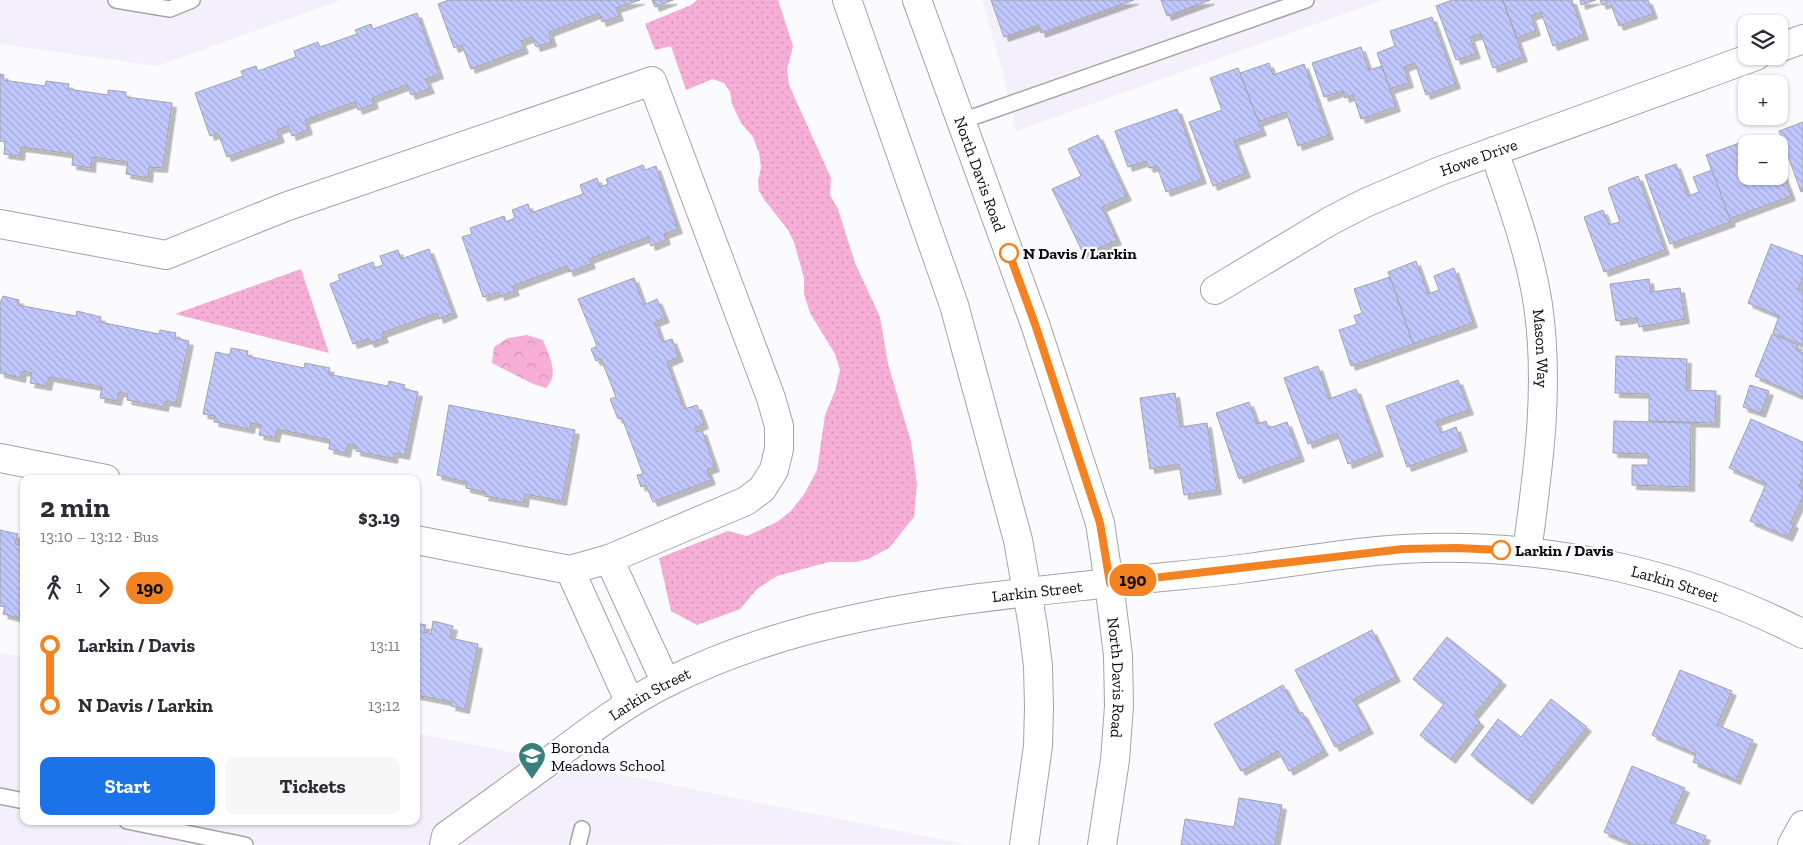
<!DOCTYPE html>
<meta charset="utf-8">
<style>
body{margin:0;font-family:"Zilla Slab",serif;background:#f7f7f7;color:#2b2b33;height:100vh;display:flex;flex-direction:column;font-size:19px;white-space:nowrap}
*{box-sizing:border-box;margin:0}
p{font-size:16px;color:#7c7c81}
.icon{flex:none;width:28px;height:28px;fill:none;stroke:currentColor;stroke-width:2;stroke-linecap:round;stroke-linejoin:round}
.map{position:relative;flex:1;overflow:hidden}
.sheet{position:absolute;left:20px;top:475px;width:400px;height:350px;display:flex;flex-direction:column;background:#fff;border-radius:10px;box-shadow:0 1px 4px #0004}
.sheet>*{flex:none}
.badge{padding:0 10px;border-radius:16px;font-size:18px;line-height:32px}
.controls{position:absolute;left:1738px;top:15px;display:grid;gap:10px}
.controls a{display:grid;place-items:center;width:50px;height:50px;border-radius:10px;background:#fff;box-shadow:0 1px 4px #0004;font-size:25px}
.map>.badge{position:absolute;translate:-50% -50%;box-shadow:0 0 0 2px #fff}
.legs{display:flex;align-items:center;gap:8px;height:55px;padding:0 20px;font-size:16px}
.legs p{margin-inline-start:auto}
.overview{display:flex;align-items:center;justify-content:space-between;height:85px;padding:0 20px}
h1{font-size:28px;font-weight:800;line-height:38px}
.action{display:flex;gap:10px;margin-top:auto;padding:10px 20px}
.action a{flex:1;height:58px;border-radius:10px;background:#1a73e8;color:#fff;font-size:20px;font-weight:800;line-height:58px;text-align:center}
.action a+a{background:#f7f7f7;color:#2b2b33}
ul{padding:0 20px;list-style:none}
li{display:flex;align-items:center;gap:18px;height:60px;font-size:19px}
li i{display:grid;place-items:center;width:8px;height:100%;margin:0 6px;background:currentColor}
li i::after{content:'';width:12px;height:12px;margin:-6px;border:4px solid;border-radius:50%;background:#fff}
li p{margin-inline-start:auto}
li:first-child i{background:linear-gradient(#0000 50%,currentColor 0)}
li:last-child i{background:linear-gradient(currentColor 50%,#0000 0)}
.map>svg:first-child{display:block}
.built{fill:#f3effb}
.grass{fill:url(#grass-dots)}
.park{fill:url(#park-crowns)}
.building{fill:url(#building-back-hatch);stroke:#a3a4a8;filter:url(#shadow)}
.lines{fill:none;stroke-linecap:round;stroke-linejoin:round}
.service-casing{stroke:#a4a3a7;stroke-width:18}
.minor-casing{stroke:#a4a3a7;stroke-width:30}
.tertiary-casing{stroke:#a4a3a7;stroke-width:30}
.trunk-casing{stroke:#a4a3a7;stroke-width:30}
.service{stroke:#fff;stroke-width:15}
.minor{stroke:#fff;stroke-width:28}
.tertiary{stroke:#fff;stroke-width:28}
.trunk{stroke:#fff;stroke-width:28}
.line-1-casing{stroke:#fff;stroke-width:11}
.line-1{stroke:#f58220;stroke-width:8}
.stop-1-dot{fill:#fff;stroke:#f58220;stroke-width:2.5}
.labels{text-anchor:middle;stroke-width:4.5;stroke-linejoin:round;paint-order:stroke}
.street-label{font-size:16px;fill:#0b0b0c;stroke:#fbfafe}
.stop-label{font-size:16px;font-weight:bold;fill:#0b0b0c;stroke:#fbfafe;text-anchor:start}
.poi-label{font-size:16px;fill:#0b0b0c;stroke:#fbfafe;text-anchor:start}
</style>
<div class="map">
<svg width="1803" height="845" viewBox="0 0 1803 845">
<defs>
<pattern id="grass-dots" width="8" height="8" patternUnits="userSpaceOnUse" patternTransform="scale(1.25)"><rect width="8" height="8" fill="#f6aed6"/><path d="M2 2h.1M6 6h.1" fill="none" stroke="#d294b6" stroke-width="1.8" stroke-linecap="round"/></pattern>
<pattern id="park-crowns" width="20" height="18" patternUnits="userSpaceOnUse" patternTransform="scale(1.25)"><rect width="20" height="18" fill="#f6aed6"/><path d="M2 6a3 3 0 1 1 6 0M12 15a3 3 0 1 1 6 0" fill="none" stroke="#d294b6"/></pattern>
<pattern id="building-back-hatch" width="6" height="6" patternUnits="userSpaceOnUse" patternTransform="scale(1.25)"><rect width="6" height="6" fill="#c0c7fd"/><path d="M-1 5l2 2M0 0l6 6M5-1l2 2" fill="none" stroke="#a4aad8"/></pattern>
<filter id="shadow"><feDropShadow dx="4.5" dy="4.5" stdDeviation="0" flood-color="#0004"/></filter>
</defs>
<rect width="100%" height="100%" fill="#fbfafe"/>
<g class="built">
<path d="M0,0H341L157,66L0,44Z"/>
<path d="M982,0H1383L1016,131L1003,73Z"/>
<path d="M0,653L24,657V821H416V733L964,844L0,845Z"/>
</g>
<g class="grass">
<path d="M697,0H778L793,46L787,70L789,85L831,178L830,195L838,209L855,263L880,317L888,364L911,442L917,484L914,517L889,548L868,559L856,562H829L777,576L757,589L740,609L697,625L671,611L659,558L728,531L747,536L777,522L791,511L805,493L817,470L825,415L835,391L840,370L835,354L810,313L804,294V278L794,242L788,230L766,202L759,191L758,181L761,167L759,153L753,137L741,123L732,104L730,92L724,83L713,79L686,90L671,46L655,50L645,24L691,5Z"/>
<path d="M301,269L329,353L175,314Z"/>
</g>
<path class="park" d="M527,335L543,340C549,356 560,374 546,388L533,384L492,363L494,347L508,338Z"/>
<g class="building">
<path d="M449,0H640L616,8L619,16L602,22L599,13L549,32L552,42L536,47L532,37L521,41L524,49L471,69L462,45L454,48L438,4Z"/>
<path d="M652,0H673L655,7Z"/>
<path d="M991,0H1134L1041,33L1039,25L1004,37Z"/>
<path d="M1161,0H1210L1167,16Z"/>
<path d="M1452,0H1503L1523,57L1493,68L1481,34L1470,37L1476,54L1456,60L1436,6Z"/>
<path d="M1503,0H1572L1584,35L1553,46L1541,12L1531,16L1536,31L1517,38Z"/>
<path d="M1580,0H1596L1581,5Z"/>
<path d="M1600,0H1648L1653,14L1619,26L1610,2L1602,5Z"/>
<path d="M417,13L439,74L426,79L430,89L411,95L407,85L372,98L374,104L358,110L355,102L305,120L308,130L292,136L288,126L277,130L280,138L227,157L218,133L210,136L195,93L243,76L241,71L256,66L258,71L296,57L294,51L318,42L320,47L357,34L355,30L371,24L373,29Z"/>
<path d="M1432,17L1456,84L1426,95L1415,63L1404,67L1409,83L1390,89L1377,53L1395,46L1390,31Z"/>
<path d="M1361,47L1369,70L1382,66L1396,107L1361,119L1353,95L1345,98L1343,91L1324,97L1312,63Z"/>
<path d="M1269,63L1273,75L1304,64L1329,135L1298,146L1286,112L1258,122L1240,73Z"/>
<path d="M1238,68L1262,131L1234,141L1246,173L1213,186L1189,122L1222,110L1210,78Z"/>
<path d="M0,74L4,75L3,80L45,86L46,81L69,84L68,89L108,95V90L126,92V97L172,103L163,168L149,167L148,178L126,174L128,162L92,157L91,168L72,165L73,154L21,147L20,156L4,154L5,142L0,141Z"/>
<path d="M1177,109L1202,179L1166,192L1157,166L1149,168L1146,161L1128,167L1115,131Z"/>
<path d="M1803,122V191L1801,192L1779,131Z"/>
<path d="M1098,135L1127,196L1102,207L1117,240L1084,255L1052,189L1081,176L1068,149Z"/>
<path d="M1742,142L1746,155V176H1779V164L1791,196L1729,219L1706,155Z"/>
<path d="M1676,164L1688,196L1699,192L1693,177L1712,170L1731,222L1670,244L1645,175Z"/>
<path d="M643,165L645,170L656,166L678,229L664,234L666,240L651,246L648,237L589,259L591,264L569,272L567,266L513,286L515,291L500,296L499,292L483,297L462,237L472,234L470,228L504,216L506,222L515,218L512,210L528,204L531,213L583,194L580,185L597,178L600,187L608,184L606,179Z"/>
<path d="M1638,176L1665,250L1604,272L1584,217L1603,210L1609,225L1620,222L1608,188Z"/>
<path d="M1771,244L1803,256V278L1798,289L1803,291V345L1773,333L1779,316L1748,303Z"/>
<path d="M429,249L453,313L439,319L437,313L382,333L384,338L370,343L368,339L353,344L330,284L340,280L338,275L373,262L375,268L383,265L380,256L398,250L401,259Z"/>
<path d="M1416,261L1428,294L1439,290L1434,276L1454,268L1473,323L1413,344L1388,272Z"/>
<path d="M1390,277L1413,344L1351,366L1339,330L1357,324L1354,316L1362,313L1354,289Z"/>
<path d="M634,278L644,305L657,299L665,318L655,322L662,342L672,339L679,357L667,362L684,409L697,405L704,424L695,428L697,432L702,430L715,467L707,470L711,480L653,502L646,485L641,487L637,475L643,474L622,418L618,419L610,399L616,397L601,359L596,361L591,349L597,346L578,299Z"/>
<path d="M1649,279L1651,292L1680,288L1685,319L1639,327L1637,318L1616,321L1610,284Z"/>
<path d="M3,296L19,300L18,305L76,316L77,311L101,317L100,322L159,334L160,330L176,333L175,338L189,341L176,403L165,401L164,407L127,400L128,394L119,392L117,401L100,398L102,387L49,377L47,386L30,383L32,373L22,371L21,378L0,373V303Z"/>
<path d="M1772,334L1798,345L1796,350L1803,353V397L1755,376Z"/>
<path d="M231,348L248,351L247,356L304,368L305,363L330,368L328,374L388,386L389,381L405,385L404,389L418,392L405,455L394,453L393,459L356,451V446L348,444L346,453L329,449L330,440L277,429L275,438L259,435L261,425L251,423L250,429L214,422L215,416L203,414L216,352L230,355Z"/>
<path d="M1616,356L1687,359L1686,390L1716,391L1715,423L1649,421V394L1615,393Z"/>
<path d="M1318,366L1329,399L1356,389L1379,452L1348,464L1337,433L1308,444L1284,378Z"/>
<path d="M1458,380L1469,410L1436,421L1441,433L1456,427L1463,447L1407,467L1386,406Z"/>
<path d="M1750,385L1769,391L1761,413L1743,407Z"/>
<path d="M1175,393L1180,427L1207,423L1217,490L1184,495L1179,464L1150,469L1140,398Z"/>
<path d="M1249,402L1257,424L1266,421L1269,428L1287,422L1300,457L1239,479L1216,413Z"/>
<path d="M449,405L575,430L562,501L525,494L524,503L484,496L485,492L466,488V482L437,475Z"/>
<path d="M1751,419L1803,442V477L1799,486L1803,488V496L1791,522L1794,524L1788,537L1750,521L1766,484L1729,468Z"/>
<path d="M1614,421L1691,423L1690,487L1632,485V465H1648V454L1613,453Z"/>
<path d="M0,530L18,534L15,544L20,545L22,538H24V614L20,613L19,618L3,614L5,607L0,606Z"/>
<path d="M433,621L453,626L450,638L478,644L465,709L451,706L452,702L416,695V623L426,625L424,632L431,634Z"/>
<path d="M1372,630L1396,677L1353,700L1369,729L1335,747L1295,670Z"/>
<path d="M1447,637L1502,681L1473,716L1480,722L1451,759L1420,735L1444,704L1413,679Z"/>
<path d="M1680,670L1732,691L1717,725L1753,740L1736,780L1693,762L1696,754L1652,735Z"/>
<path d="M1283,685L1299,714L1302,712L1324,751L1289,771L1278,751L1241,771L1214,724Z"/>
<path d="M1551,699L1587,727L1528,800L1471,755L1498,719L1521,737Z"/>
<path d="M1632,766L1685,788L1670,822L1706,836L1702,845H1635L1604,832Z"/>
<path d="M1239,798L1282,805L1275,845H1181L1185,819L1234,827Z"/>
</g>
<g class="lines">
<defs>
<g id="service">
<path d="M116,0L170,9L192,0"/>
<path d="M962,121L1306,0"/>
<path d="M0,796L24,801"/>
<path d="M127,821L245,845"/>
<path d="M578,845L582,829"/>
</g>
<g id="minor">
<path d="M1779,48L1803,39"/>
<path id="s1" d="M1494,151C1511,201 1530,252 1538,305C1550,388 1538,470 1527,552"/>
<path d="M0,224L166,255L285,207L652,81L771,398L779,426V449L774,470L762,489L746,501L609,559L570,570L416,540"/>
<path id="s2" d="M1215,290L1330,221L1365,203L1440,171L1756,56"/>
<path d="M0,458L106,479"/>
<path d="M609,559L666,683"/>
<path d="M570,570L630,703"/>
<path id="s3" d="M444,845L446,836C479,812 511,789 544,765C584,735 622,705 666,683C804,613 958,600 1109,583"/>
<path d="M1792,845L1803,825"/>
</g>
<g id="tertiary">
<path id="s4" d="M1109,583C1156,577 1202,574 1248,568C1308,560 1368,549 1428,548C1557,545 1689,575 1803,634"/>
</g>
<g id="trunk">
<path d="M847,0L954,305L1018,540L1033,626L1038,666L1039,707L1038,746L1024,845"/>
<path id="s5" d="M917,0L1035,324L1100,523L1109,583L1118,655L1119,706L1115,760L1102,845"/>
</g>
</defs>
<use href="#service" class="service-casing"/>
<use href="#minor" class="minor-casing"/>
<use href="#tertiary" class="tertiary-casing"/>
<use href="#trunk" class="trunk-casing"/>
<use href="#service" class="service"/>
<use href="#minor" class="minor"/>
<use href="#tertiary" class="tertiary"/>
<use href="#trunk" class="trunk"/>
</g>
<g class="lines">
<defs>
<path id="line-1" d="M1009,253L1035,324L1100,523L1110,583L1403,549L1457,548L1501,550"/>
</defs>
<use href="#line-1" class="line-1-casing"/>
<use href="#line-1" class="line-1"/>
</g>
<defs>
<symbol id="school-pin" viewBox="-11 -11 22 30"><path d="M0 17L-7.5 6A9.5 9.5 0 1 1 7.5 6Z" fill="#38807c" stroke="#fbfafe"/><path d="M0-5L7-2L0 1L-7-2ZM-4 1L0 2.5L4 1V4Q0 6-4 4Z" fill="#fff"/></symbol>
</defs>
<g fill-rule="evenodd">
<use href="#school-pin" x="516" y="740" width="32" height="43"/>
</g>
<g class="stop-1-dot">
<circle cx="1009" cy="253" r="9"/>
<circle cx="1501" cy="550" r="9"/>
</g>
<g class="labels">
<g class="street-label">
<text dy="6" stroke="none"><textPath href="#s2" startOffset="296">Howe Drive</textPath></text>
<text dy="6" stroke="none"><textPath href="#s5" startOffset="185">North Davis Road</textPath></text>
<text dy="6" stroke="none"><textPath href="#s1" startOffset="204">Mason Way</textPath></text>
<text dy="6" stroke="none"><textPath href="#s4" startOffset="572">Larkin Street</textPath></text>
<text dy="6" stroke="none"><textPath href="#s3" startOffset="662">Larkin Street</textPath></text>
<text dy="6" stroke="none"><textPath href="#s5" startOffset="710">North Davis Road</textPath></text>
<text dy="6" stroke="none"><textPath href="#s3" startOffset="258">Larkin Street</textPath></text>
</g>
<g class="stop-label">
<text x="1023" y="259">N Davis / Larkin</text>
<text x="1515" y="556">Larkin / Davis</text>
</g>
<g class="poi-label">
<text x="551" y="753">Boronda<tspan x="551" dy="18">Meadows School</tspan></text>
</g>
</g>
</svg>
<div class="controls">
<a><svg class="icon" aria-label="layers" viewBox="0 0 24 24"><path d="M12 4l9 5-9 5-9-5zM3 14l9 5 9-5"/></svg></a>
<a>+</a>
<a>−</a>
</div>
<b class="badge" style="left:1133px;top:580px;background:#f58220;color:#111">190</b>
<section class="sheet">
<div class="overview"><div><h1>2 min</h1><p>13:10 – 13:12 · Bus</p></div><b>$3.19</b></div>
<div class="legs"><svg class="icon" aria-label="walk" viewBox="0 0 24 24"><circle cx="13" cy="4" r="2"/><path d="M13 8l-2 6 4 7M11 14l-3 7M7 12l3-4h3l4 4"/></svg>1<svg class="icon" aria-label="forward" viewBox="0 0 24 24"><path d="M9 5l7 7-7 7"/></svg><b class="badge" style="background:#f58220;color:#111">190</b></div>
<ul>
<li><i style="color:#f58220"></i><b>Larkin / Davis</b><p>13:11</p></li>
<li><i style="color:#f58220"></i><b>N Davis / Larkin</b><p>13:12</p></li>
</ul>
<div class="action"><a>Start</a><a>Tickets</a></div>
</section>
</div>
